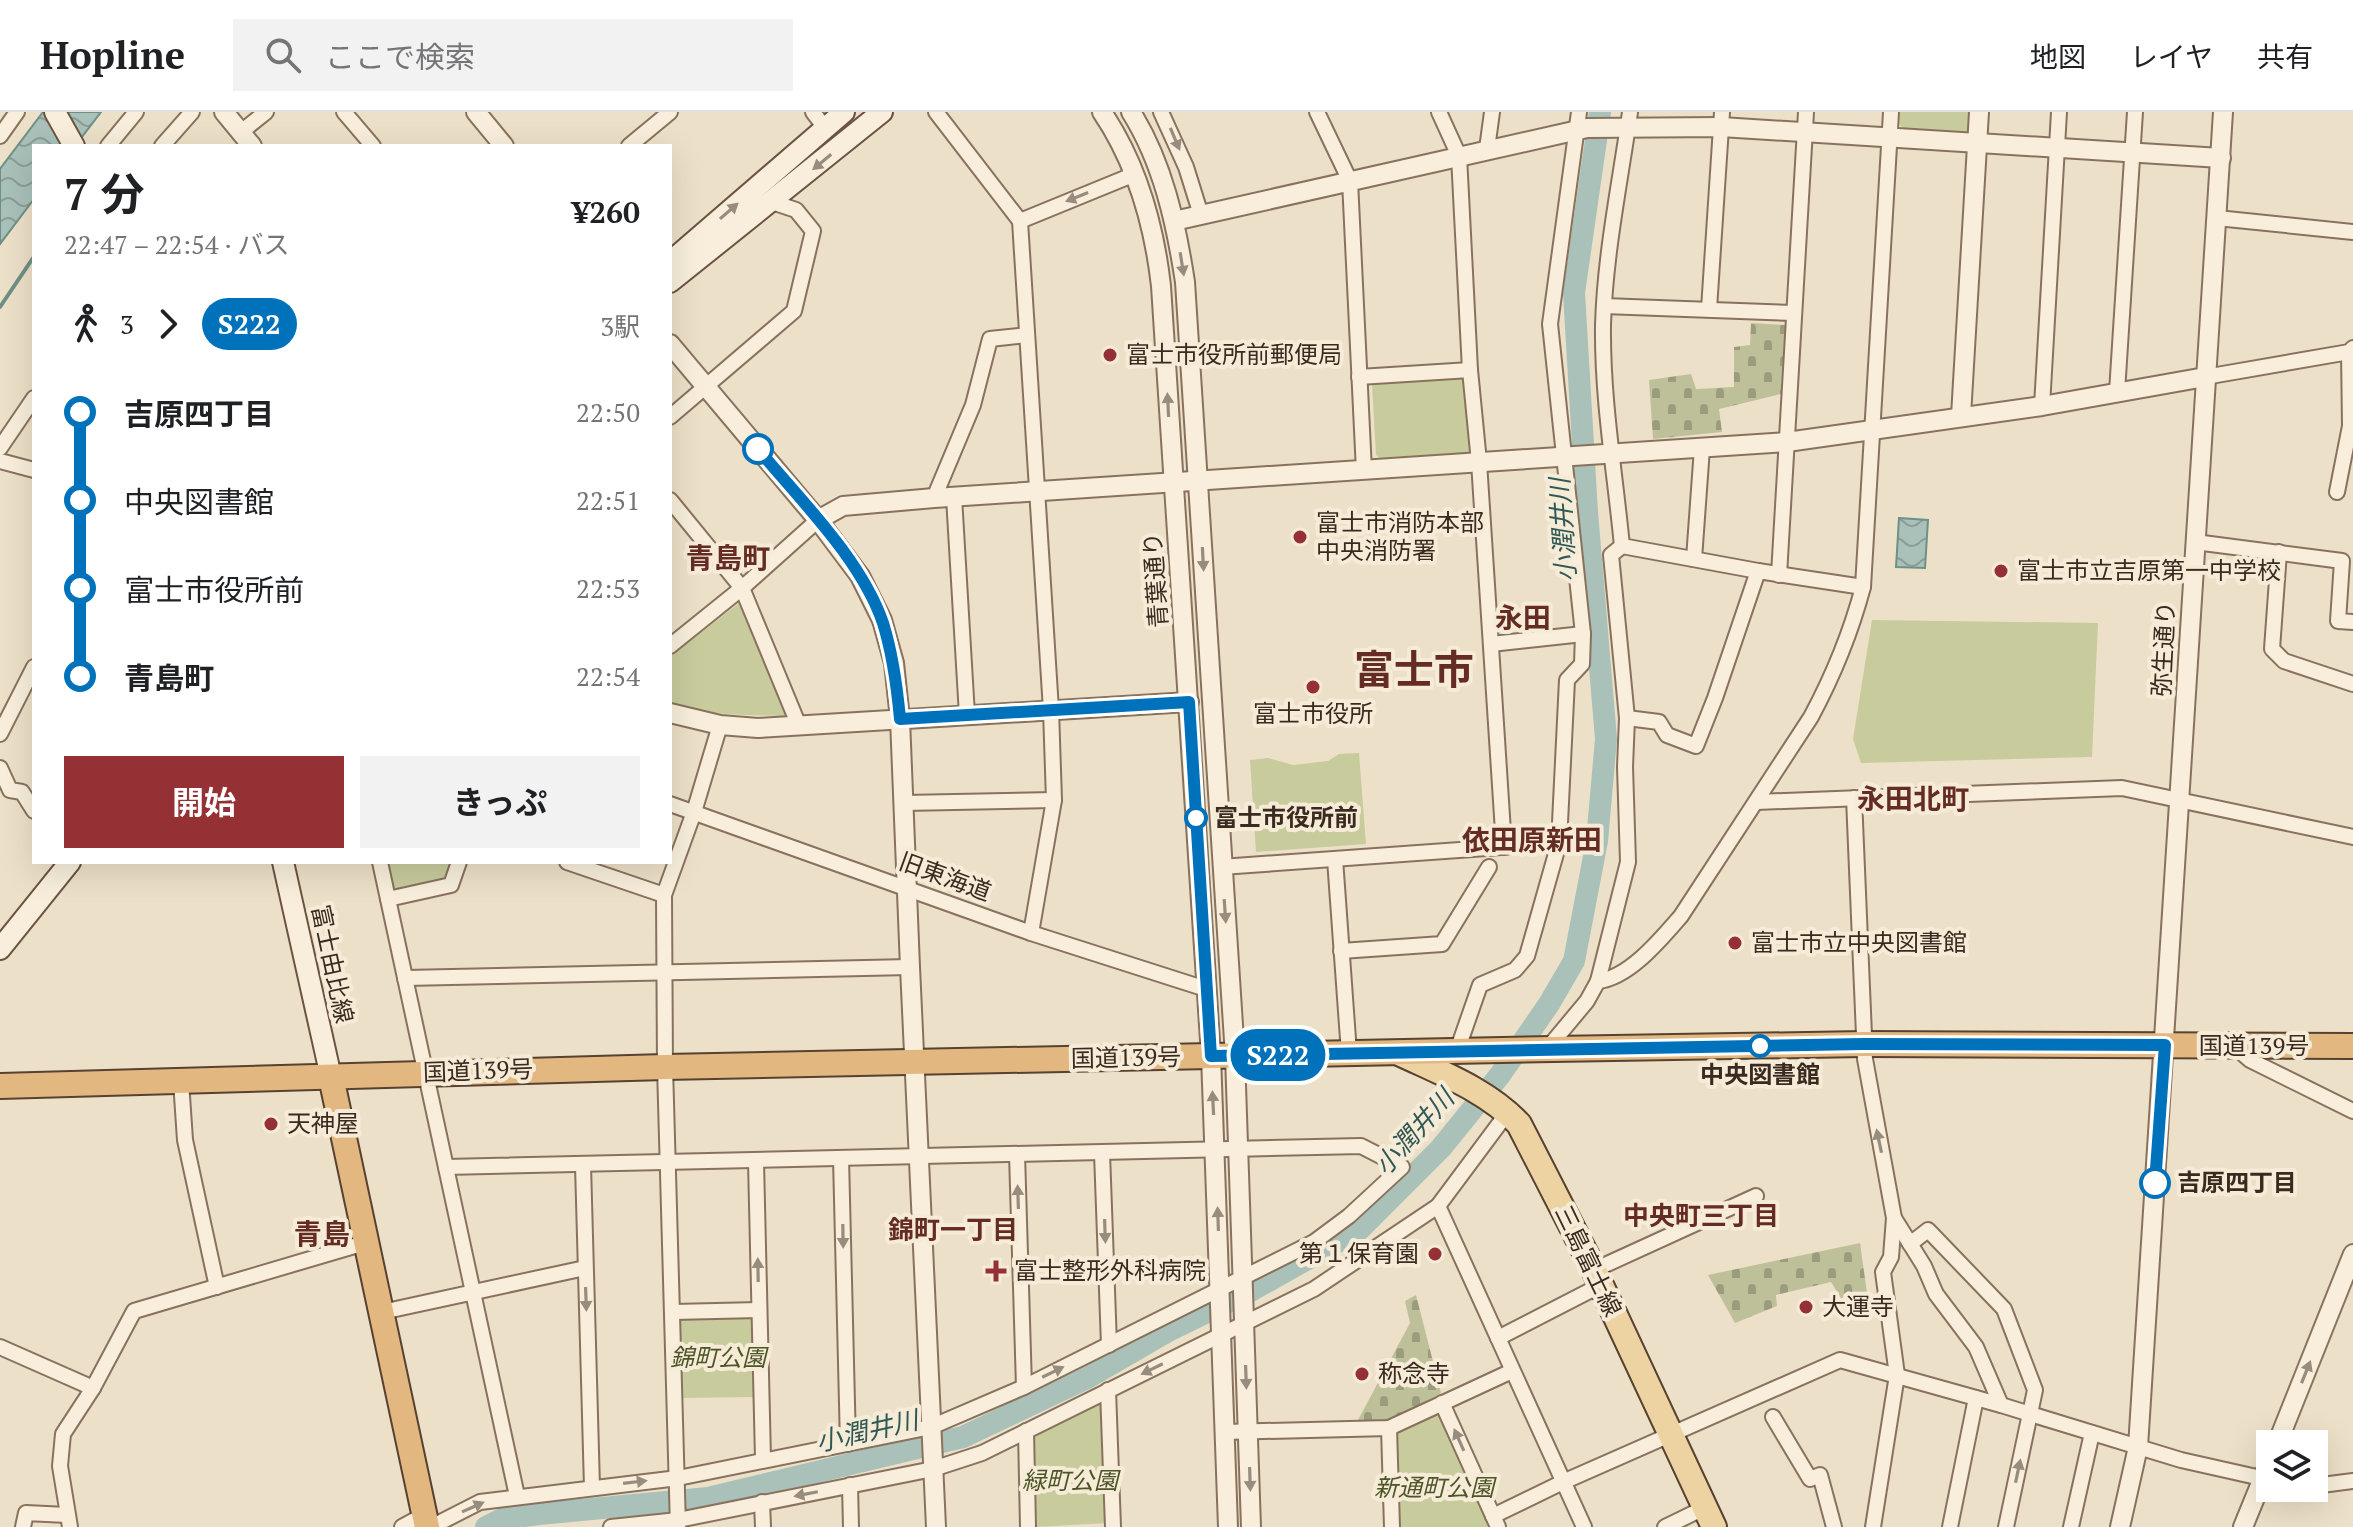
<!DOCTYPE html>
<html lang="ja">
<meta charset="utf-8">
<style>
body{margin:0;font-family:"PT Serif","Noto Sans JP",serif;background:#f2f2f2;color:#202124;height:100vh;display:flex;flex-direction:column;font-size:30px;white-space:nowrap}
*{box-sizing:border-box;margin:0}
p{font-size:26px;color:#757577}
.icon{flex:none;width:44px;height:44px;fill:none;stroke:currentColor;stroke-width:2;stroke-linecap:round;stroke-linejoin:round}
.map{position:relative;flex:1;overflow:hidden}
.sheet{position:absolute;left:32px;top:32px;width:640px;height:720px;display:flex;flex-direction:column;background:#fff;border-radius:0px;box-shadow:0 8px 32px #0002}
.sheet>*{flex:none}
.badge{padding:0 16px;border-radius:26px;font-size:28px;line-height:52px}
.controls{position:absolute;left:2256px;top:1318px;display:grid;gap:16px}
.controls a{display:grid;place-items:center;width:72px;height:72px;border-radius:0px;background:#fff;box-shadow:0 8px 32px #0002;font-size:40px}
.map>.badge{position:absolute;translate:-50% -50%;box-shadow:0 0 0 4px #fff}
.legs{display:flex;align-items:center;gap:12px;height:88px;padding:0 32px;font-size:26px}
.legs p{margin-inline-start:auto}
.overview{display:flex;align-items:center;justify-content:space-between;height:136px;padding:0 32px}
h1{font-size:44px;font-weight:700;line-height:60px}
.primary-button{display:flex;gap:16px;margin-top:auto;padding:16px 32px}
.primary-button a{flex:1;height:92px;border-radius:0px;background:#953035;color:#fff;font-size:32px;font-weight:700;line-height:92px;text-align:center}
.primary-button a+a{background:#f2f2f2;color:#202124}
ul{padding:0 32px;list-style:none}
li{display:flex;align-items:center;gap:28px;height:88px;font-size:30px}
li i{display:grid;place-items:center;width:12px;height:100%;margin:0 10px;background:currentColor}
li i::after{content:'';width:20px;height:20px;margin:-10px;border:6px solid;border-radius:50%;background:#fff}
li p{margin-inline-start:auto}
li:first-child i{background:linear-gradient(#0000 50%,currentColor 0)}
li:last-child i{background:linear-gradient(currentColor 50%,#0000 0)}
header{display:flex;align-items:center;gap:48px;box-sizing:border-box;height:112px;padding:0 40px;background:#fff;border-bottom:2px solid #e0e0e0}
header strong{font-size:38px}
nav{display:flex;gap:44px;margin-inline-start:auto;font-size:28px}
.search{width:560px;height:72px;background:#f2f2f2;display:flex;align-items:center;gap:20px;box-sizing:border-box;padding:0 28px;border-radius:0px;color:#757577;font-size:30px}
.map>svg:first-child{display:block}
.green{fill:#c8cb9c}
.cemetery{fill:url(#cemetery-stones)}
.water{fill:url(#water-waves);stroke:#6f9086;stroke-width:2}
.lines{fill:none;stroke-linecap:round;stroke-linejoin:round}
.stream{stroke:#6f9086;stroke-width:4}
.river{stroke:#a9c1b9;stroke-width:22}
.minor-casing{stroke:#88725d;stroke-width:18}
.tertiary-casing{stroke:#88725d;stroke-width:22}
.secondary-casing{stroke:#6a5341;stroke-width:24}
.primary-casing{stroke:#574131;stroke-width:28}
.trunk-casing{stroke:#574131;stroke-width:28}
.minor{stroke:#f8eedb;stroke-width:14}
.tertiary{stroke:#f8eedb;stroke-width:18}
.secondary{stroke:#f8eedb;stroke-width:20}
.primary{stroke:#eed3a2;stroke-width:24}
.trunk{stroke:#e3b880;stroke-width:24}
.oneway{fill:#988c7e}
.line-1-casing{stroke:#fff;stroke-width:18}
.line-1{stroke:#0072bc;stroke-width:12}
.poi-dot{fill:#953035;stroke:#f5ebd7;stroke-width:3}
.stop-1-dot{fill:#fff;stroke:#0072bc;stroke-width:4}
.labels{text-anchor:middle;stroke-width:8;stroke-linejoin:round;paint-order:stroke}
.poi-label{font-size:24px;fill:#392b20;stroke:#f5ebd7;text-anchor:start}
.street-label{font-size:24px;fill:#392b20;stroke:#f5ebd7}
.stop-label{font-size:24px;font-weight:bold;fill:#392b20;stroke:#f5ebd7;text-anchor:start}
.park-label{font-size:24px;font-style:italic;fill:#4c5528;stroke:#f5ebd7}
.water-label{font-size:26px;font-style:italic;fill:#305854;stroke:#f5ebd7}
.neighbourhood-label{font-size:26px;font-weight:bold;fill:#642c22;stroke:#f5ebd7}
.quarter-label{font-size:28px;font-weight:bold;fill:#642c22;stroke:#f5ebd7}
.town-label{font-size:40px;font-weight:bold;fill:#642c22;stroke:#f5ebd7}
</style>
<header>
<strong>Hopline</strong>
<div class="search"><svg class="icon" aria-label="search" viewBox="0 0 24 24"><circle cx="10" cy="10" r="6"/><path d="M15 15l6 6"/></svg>ここで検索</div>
<nav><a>地図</a><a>レイヤ</a><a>共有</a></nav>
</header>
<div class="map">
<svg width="2353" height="1415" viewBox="0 0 2353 1415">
<defs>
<pattern id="cemetery-stones" width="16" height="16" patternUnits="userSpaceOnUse" patternTransform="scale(2)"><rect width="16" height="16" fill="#bec09a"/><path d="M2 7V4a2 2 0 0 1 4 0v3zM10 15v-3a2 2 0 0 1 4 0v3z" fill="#9b9c7d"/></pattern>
<pattern id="water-waves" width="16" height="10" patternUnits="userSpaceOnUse" patternTransform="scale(2)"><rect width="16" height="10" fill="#a9c1b9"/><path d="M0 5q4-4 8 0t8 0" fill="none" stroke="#8b9d96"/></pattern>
</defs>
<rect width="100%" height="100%" fill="#ede0c8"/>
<g class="green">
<path d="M1900,0H1971L1970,16L1963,22L1905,18L1899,12Z"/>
<path d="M1463,265L1469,270L1473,336L1467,342L1381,347L1376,343L1372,274L1376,270Z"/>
<path d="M739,491L743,493L788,604C747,603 709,604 670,592V545Z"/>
<path d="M1872,508L2098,511L2092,645L1861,651L1853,627Z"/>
<path d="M1359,641L1366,732L1256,740L1250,648L1268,646L1293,653L1328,649L1339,642Z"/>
<path d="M388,750H453L448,767L400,779L394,776Z"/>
<path d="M751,1202L755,1206L756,1285L681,1286L679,1207L683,1203Z"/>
<path d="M1100,1290L1105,1295L1109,1411L1035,1415L1032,1326L1035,1321Z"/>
<path d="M1435,1300L1441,1301L1492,1415H1399L1396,1320Z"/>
</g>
<g class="cemetery">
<path d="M1751,211L1785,213L1781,282L1719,297L1722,320L1653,327L1649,268L1691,262L1696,277L1734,275V235L1750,233Z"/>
<path d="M1860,1131L1867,1181L1842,1188L1831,1170L1776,1183L1777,1194L1735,1211L1708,1163Z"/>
<path d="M1416,1183L1441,1281L1390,1310L1362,1312L1358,1308L1410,1211L1405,1189Z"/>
</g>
<g class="water">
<path d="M43,0H101L75,34H34V87L0,132V57Z"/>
<path d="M1899,406L1928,408L1925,456L1896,455Z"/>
</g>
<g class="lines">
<path class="stream" d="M0,195L33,146"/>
<path class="river" d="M486,1415L502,1407L539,1402L708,1386L963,1325L1089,1265L1170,1218L1254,1177L1359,1118L1441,1036L1500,963L1549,892L1574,849L1597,729L1606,627L1587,400L1574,181L1600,0"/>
<defs>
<g id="minor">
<path d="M344,0L373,34"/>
<path d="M813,0L825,16"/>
<path d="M936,0L1020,109L1051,598L1054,688L1031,821"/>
<path d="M1161,0L1186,55L1201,103"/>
<path d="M1317,0L1350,69L1364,359"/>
<path d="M1439,0L1459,44L1470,258L1479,350L1504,735"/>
<path d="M1630,0C1620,71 1605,142 1603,213C1602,287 1615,361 1622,434L1758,459L1863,475"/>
<path d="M241,20L266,0"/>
<path d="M0,24L17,0"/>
<path d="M108,34L136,0"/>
<path d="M162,34L192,0"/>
<path d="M629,34L670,0"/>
<path d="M1487,37L1492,0"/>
<path d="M2217,106L2353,120"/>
<path d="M1020,109L1135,62"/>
<path d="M1604,194L1793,201"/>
<path d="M1709,197L1722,0"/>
<path d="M1359,265L1470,258"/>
<path d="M2205,265L2349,240L2353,236"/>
<path d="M2117,280L2135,0"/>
<path d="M2042,294L2059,0"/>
<path d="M670,305L794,199L813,119L796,98L772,90"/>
<path d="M0,336L34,286"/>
<path d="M0,349L34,358"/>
<path d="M2337,380L2350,314L2349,240"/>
<path d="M954,385L967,603"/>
<path d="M934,386L973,293L990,227L1027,223"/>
<path d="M670,388L742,476L799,614"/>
<path d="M2195,430L2342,449L2338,509L2353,510"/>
<path d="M2279,440L2272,537L2284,549L2353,572"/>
<path d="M1694,447L1702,336"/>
<path d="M1779,463L1806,0"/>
<path d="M1491,532L1583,522"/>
<path d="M670,534L742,476L818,408"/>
<path d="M1627,606L1659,610L1667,623L1696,634L1715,586L1758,459"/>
<path d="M0,622L34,555"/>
<path d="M0,656L10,678L22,680L34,699"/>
<path d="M1854,686L1865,947L1894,1106L1891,1145L1883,1160L1897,1263L1873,1415"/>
<path d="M1757,690L2122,676L2353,725"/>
<path d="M904,691L1054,688"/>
<path d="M670,692L1031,821L1206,877"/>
<path d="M1335,747L1349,941"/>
<path d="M380,750L517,1384"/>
<path d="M567,750L664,783"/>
<path d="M1221,755L1559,731"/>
<path d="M388,787L451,773L459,750"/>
<path d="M1341,839L1442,832L1489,755"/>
<path d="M405,866L910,855"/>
<path d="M1598,869C1629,866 1661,827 1681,804L1811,605C1833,564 1851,520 1863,475L1891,0"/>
<path d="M2234,934L2250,948L2353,999"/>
<path d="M1547,937L1587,889L1598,869L1628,750L1625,655L1627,606L1611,443L1622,434"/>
<path d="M1457,939L1480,873L1515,858L1527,844L1559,731L1567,568L1582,552L1583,522L1550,212L1579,0"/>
<path d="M181,969L185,1028L217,1175"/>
<path d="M1102,1041L1109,1233"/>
<path d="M1017,1042L1024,1275"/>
<path d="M841,1046L848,1332"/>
<path d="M756,1050L763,1347"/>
<path d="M583,1053L592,1375"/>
<path d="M1438,1094L1584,1415"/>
<path d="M1894,1106L1924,1154L1936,1182L1976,1235L2001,1293"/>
<path d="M1910,1132L1928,1118L2004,1197L2035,1278L2006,1415"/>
<path d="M1594,1158L1756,1084"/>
<path d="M382,1200L585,1156"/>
<path d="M673,1200L759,1198"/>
<path d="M1498,1226L1601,1173"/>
<path d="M0,1235L93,1276"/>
<path d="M1108,1278L1113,1415"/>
<path d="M1442,1291L1498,1415"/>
<path d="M1773,1305L1810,1367L1820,1363L1834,1415"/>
<path d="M1389,1316L1392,1415"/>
<path d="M1026,1319L1028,1415"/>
<path d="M1225,1320L1389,1316L1512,1259"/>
<path d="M850,1373L851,1415"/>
<path d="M2314,1374L2353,1369"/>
<path d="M762,1390L763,1415"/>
<path d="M1493,1404L1563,1370L1840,1248L2001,1293L2181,1348L2270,1368"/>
<path d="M23,1415L26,1401L67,1403"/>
<path d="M70,1415L60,1354L63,1322L93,1276L134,1199L368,1130"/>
<path d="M402,1415L424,1403"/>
<path d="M431,1415L480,1390L678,1366L931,1315L1024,1275L1314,1130L1349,1104L1402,1055L1361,1034L446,1055"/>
<path d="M611,1415L678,1408L933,1357L982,1341L1314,1177L1438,1094L1508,1000"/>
<path d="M678,1415L665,955L664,783L694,700L720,613"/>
<path d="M1665,1415L1704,1396"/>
<path d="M1950,1415L1976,1286"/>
<path d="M2071,1415L2092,1321"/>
</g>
<g id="tertiary">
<path d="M224,0L252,34"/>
<path d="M476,0L504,34"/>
<path d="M1102,0C1137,52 1154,112 1161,174L1211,944L1228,1415"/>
<path d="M1131,0C1163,51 1176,111 1185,170L1235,944L1251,1415"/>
<path d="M1174,109L1587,16L1721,15L2221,46"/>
<path d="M670,232L818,408L860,464L882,508L894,551L900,607L910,855L936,1415"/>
<path d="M1961,304L1979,0"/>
<path d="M818,408L843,394L934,386L1787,330L2042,294L2205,265"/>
<path d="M670,601L720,613L758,616L1189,590"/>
<path d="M2277,1332L2353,1142"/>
<path d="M2120,1415L2138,1335L2223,0"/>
<path d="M2243,1415L2270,1349"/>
</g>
<g id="secondary">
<path d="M55,0L74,34"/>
<path d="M670,150L844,0"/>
<path d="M670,170L882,0"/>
<path d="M283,750L331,965"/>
<path d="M0,837L70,750"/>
</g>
<path id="primary" d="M1399,941C1441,961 1487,978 1519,1012L1594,1158L1714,1415"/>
<g id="trunk">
<path d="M331,965L427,1415"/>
<path d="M0,974L665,955L1553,937L1864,932L2353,934"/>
</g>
</defs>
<use href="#minor" class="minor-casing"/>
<use href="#tertiary" class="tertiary-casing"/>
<use href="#secondary" class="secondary-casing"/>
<use href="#primary" class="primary-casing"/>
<use href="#trunk" class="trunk-casing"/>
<use href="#minor" class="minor"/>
<use href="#tertiary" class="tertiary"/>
<use href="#secondary" class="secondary"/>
<use href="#primary" class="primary"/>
<use href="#trunk" class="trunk"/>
</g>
<defs><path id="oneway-solid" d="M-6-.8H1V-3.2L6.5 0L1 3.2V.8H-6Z" transform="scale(2)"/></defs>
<g class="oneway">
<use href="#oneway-solid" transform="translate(1175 27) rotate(67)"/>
<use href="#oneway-solid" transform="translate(822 50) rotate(140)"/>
<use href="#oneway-solid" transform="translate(1077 85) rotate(158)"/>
<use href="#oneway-solid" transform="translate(729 99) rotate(-41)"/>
<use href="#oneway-solid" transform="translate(1182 152) rotate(81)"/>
<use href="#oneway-solid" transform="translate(1168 293) rotate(-93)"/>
<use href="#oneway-solid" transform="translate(1203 447) rotate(87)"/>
<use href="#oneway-solid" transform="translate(1225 799) rotate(86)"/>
<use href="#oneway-solid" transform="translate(1213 991) rotate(-93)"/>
<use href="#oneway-solid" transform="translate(1879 1029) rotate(-102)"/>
<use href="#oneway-solid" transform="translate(1018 1085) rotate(-92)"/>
<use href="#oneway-solid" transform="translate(1218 1107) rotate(-92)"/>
<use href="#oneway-solid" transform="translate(1105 1119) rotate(88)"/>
<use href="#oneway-solid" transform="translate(843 1124) rotate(89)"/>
<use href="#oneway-solid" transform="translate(758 1158) rotate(-91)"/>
<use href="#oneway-solid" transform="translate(586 1187) rotate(88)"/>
<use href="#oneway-solid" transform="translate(1152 1257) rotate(154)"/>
<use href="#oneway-solid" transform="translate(1053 1260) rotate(-26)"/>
<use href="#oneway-solid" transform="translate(2306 1260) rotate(-68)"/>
<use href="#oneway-solid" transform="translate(1246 1265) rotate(88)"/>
<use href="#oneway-solid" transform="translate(1459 1328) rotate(-114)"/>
<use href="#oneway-solid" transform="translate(2018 1359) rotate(-78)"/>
<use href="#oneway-solid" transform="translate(1250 1367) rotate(88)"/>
<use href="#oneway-solid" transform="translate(635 1370) rotate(-7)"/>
<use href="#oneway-solid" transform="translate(806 1382) rotate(169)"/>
<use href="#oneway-solid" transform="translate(473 1395) rotate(-24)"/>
</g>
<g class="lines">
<defs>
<path id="line-1" d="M758,337C801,389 861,447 883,511C893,543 897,574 900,607L1189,590L1211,944L1864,932L2165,933L2155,1071"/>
</defs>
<use href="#line-1" class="line-1-casing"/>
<use href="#line-1" class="line-1"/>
</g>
<g class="poi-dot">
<circle cx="1110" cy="243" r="8"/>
<circle cx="1300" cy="425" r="8"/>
<circle cx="2001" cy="459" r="8"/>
<circle cx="1313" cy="575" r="8"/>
<circle cx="1735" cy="831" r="8"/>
<circle cx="271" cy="1012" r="8"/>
<circle cx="1435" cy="1142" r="8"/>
<path d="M992 1147h8v8h8v8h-8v8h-8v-8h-8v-8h8z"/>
<circle cx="1806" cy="1195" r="8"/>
<circle cx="1362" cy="1262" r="8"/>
</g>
<g class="stop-1-dot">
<circle cx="758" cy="337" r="14"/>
<circle cx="1196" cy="706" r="10"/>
<circle cx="1760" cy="934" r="10"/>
<circle cx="2155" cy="1071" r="14"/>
</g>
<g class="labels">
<g class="poi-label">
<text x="1126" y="251">富士市役所前郵便局</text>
<text x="1316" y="419">富士市消防本部<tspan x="1316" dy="28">中央消防署</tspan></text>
<text x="2017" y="467">富士市立吉原第一中学校</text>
<text x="1313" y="610" text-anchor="middle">富士市役所</text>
<text x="1751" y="839">富士市立中央図書館</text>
<text x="287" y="1020">天神屋</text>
<text x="1419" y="1150" text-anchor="end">第１保育園</text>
<text x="1014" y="1167">富士整形外科病院</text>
<text x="1822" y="1203">大運寺</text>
<text x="1378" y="1270">称念寺</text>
</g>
<g class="street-label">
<text transform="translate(1156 468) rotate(-94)" y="8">青葉通り</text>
<text transform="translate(2164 537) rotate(-87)" y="8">弥生通り</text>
<text transform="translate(945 765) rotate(20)" y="8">旧東海道</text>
<text transform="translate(332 852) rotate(78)" y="8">富士由比線</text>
<text x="2254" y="942">国道139号</text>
<text transform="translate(1126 946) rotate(-1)" y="8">国道139号</text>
<text transform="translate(478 959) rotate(-2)" y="8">国道139号</text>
<text transform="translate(1588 1149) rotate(64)" y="8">三島富士線</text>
</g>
<g class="stop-label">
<text x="1214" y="714">富士市役所前</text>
<text x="1760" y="971" text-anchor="middle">中央図書館</text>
<text x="2177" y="1079">吉原四丁目</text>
</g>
<g class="park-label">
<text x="718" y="1254">錦町公園</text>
<text x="1070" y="1377">緑町公園</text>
<text x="1434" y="1384">新通町公園</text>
</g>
<g class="water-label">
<text transform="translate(1563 418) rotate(-94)" y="9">小潤井川</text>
<text transform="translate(1414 1020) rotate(-48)" y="9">小潤井川</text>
<text transform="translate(867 1319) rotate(-13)" y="9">小潤井川</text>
</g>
<g class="neighbourhood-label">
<text x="1701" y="1113">中央町三丁目</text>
<text x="953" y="1127">錦町一丁目</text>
</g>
<g class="quarter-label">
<text x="728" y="456">青島町</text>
<text x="1523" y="516">永田</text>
<text x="1913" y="697">永田北町</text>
<text x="1532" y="738">依田原新田</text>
<text x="322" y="1132">青島</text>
</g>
<g class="town-label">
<text x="1414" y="572">富士市</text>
</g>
</g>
</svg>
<div class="controls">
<a><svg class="icon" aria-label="layers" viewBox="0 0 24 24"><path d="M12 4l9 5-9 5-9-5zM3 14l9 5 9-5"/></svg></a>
</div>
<b class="badge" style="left:1278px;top:943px;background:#0072bc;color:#fff">S222</b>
<section class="sheet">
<div class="overview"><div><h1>7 分</h1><p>22:47 – 22:54 · バス</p></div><b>¥260</b></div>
<div class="legs"><svg class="icon" aria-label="walk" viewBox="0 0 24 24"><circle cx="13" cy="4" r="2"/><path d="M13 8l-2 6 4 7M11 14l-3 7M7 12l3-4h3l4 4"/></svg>3<svg class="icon" aria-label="forward" viewBox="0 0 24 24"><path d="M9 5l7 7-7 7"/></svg><b class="badge" style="background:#0072bc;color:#fff">S222</b><p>3駅</p></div>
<ul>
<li><i style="color:#0072bc"></i><b>吉原四丁目</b><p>22:50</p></li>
<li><i style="color:#0072bc"></i><span>中央図書館</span><p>22:51</p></li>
<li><i style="color:#0072bc"></i><span>富士市役所前</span><p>22:53</p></li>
<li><i style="color:#0072bc"></i><b>青島町</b><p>22:54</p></li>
</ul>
<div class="primary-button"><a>開始</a><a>きっぷ</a></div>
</section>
</div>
